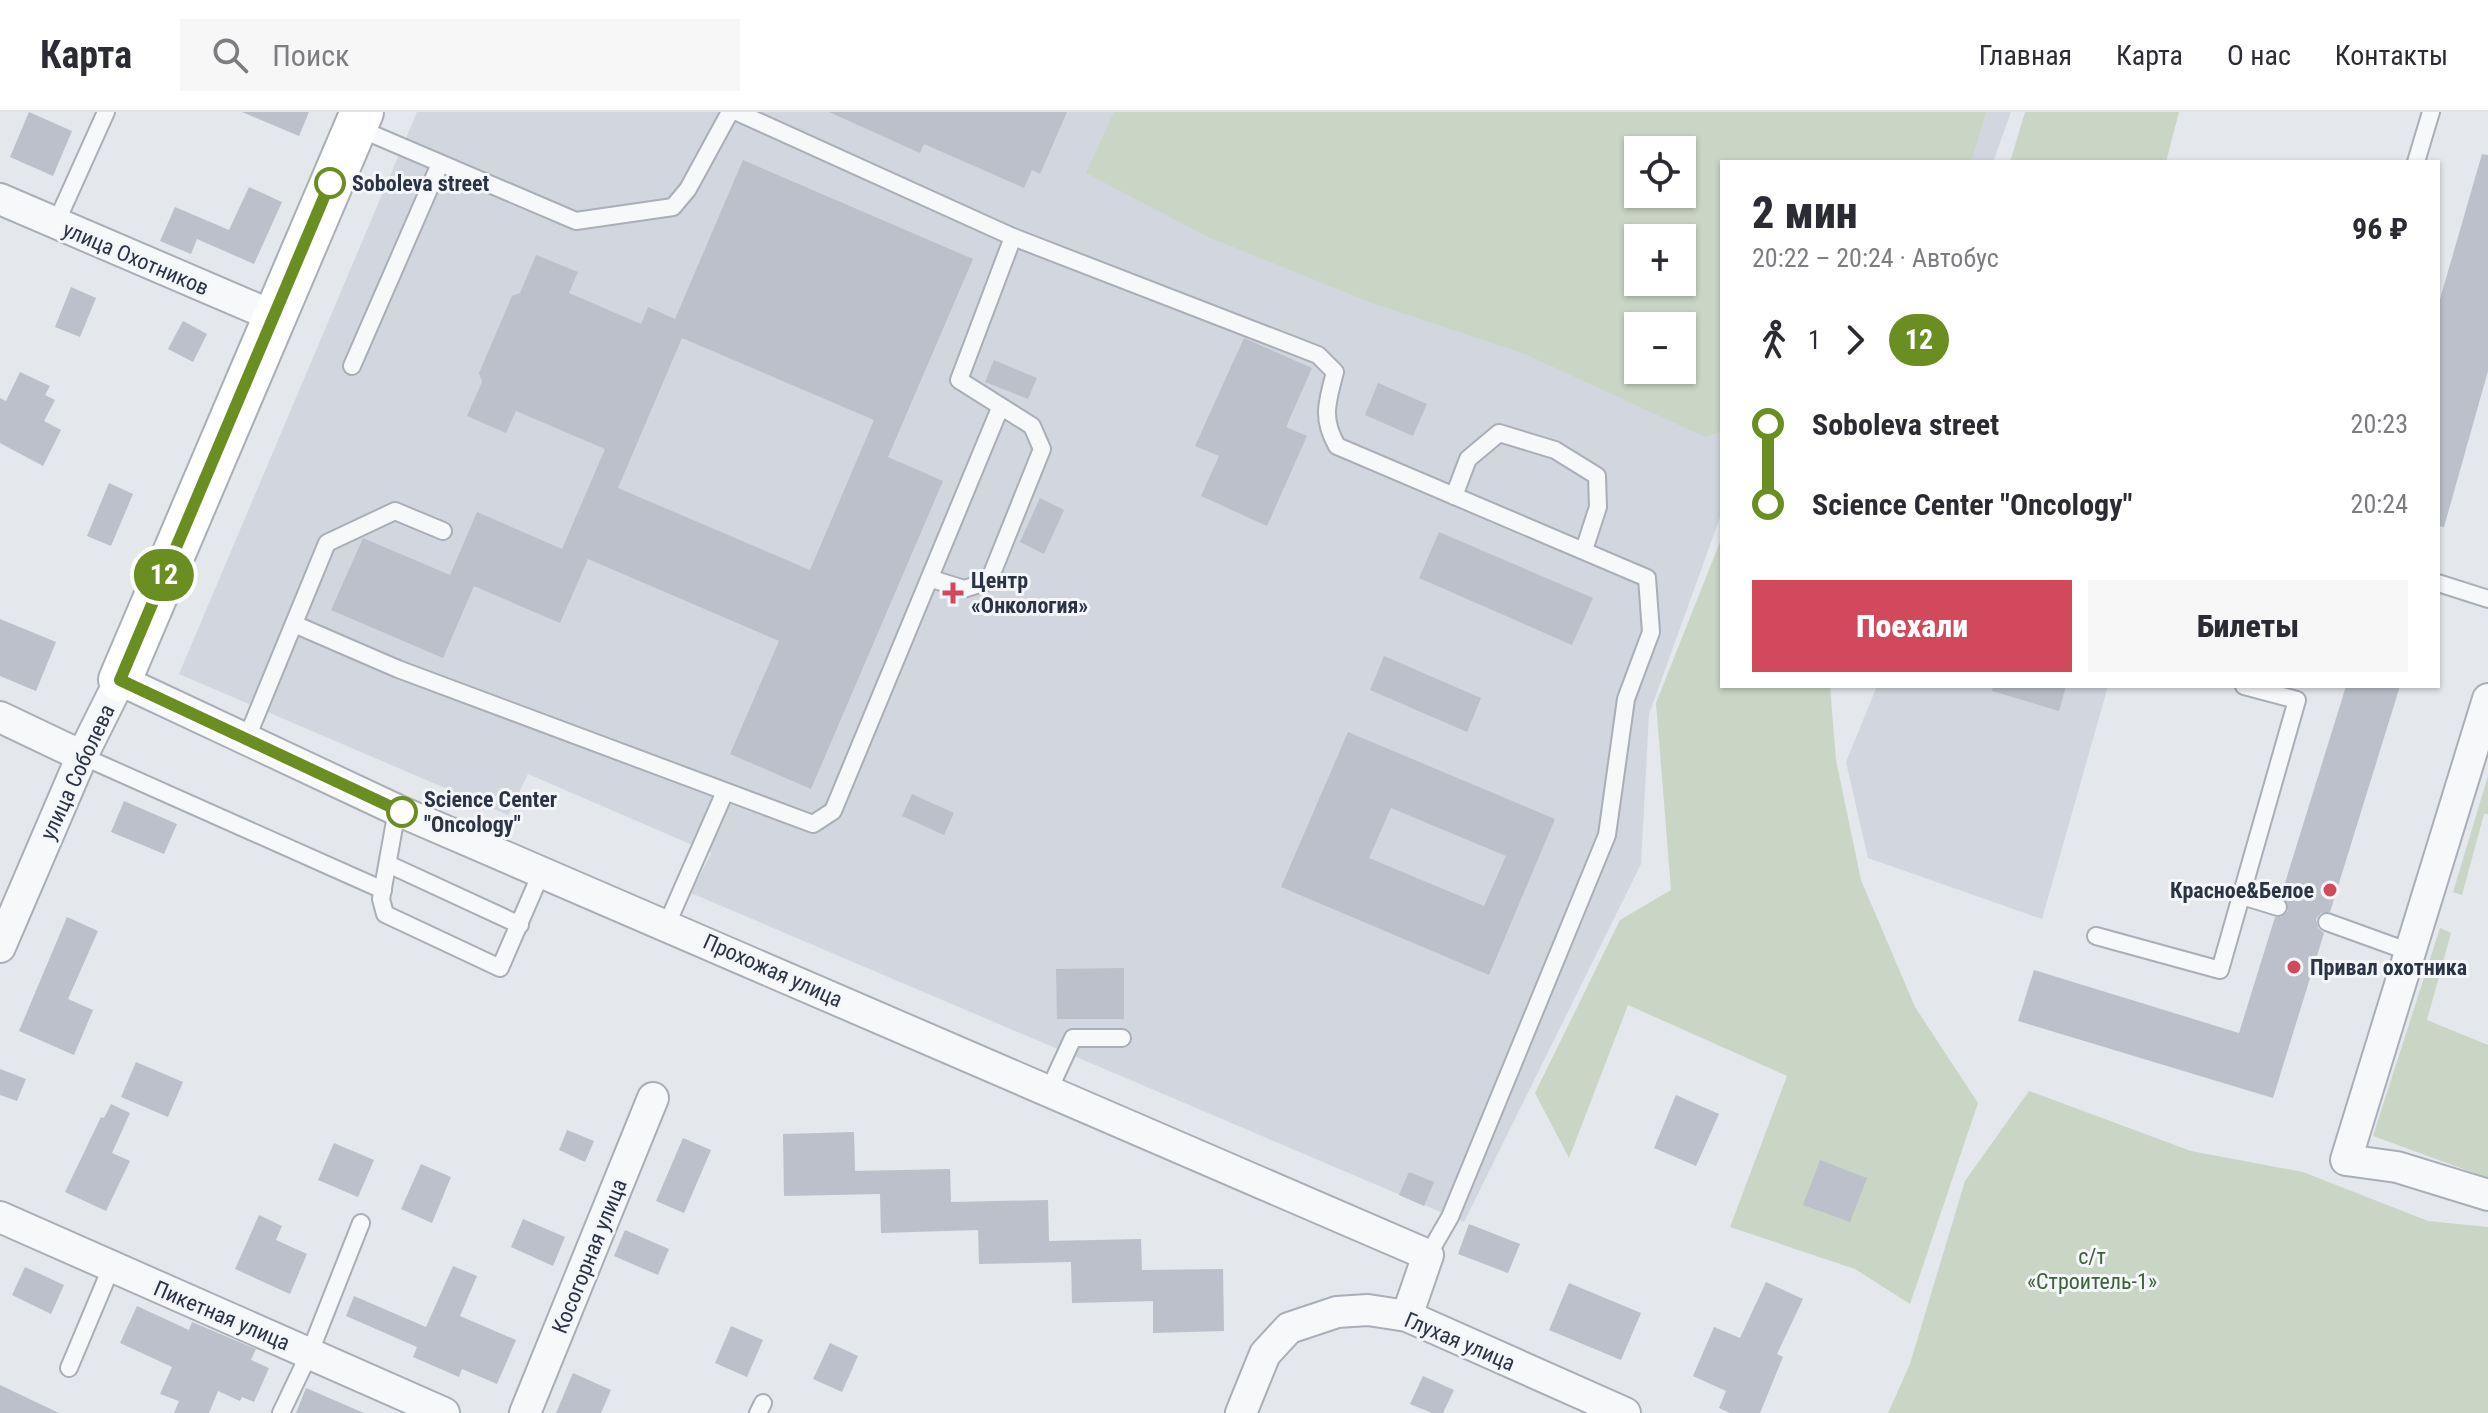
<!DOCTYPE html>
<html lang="ru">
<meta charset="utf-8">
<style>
body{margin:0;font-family:"Roboto Condensed",sans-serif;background:#f7f7f7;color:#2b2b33;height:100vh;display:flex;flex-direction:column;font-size:30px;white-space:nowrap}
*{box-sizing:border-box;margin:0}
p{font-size:26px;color:#7c7c81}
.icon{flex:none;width:44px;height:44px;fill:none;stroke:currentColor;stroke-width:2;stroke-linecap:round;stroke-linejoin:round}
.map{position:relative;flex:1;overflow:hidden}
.sheet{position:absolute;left:1720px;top:48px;width:720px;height:528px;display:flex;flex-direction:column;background:#fff;border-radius:0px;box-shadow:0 2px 6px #0004}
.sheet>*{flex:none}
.badge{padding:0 16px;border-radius:26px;font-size:28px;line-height:52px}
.tools{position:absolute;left:1624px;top:24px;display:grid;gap:16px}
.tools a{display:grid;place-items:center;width:72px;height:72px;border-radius:0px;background:#fff;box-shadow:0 2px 6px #0004;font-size:40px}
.map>.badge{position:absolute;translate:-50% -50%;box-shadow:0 0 0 4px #fff}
.legs{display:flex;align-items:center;gap:12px;height:88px;padding:0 32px;font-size:26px}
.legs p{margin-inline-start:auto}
.overview{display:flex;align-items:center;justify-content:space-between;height:136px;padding:0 32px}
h1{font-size:44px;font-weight:800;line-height:60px}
.cta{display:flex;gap:16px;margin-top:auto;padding:16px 32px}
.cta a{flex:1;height:92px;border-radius:0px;background:#d1495b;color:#fff;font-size:32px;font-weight:800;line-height:92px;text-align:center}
.cta a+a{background:#f7f7f7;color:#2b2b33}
ul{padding:0 32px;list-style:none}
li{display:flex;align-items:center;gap:28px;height:80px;font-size:30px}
li i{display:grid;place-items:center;width:12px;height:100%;margin:0 10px;background:currentColor}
li i::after{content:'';width:20px;height:20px;margin:-10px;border:6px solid;border-radius:50%;background:#fff}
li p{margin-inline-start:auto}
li:first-child i{background:linear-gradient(#0000 50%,currentColor 0)}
li:last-child i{background:linear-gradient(currentColor 50%,#0000 0)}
header{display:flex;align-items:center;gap:48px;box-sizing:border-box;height:112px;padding:0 40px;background:#fff;border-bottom:2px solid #e1e1e2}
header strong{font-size:38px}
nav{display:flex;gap:44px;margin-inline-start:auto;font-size:28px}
.search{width:560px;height:72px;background:#f7f7f7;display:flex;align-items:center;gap:20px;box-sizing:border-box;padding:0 28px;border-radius:0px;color:#7c7c81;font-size:30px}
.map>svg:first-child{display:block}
.built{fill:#d2d6de;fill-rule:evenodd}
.green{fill:#c9d6c5;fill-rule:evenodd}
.building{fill:#bbc0ca;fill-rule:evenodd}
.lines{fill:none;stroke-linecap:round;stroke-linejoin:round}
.lane-casing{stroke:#a9aeb7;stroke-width:20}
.street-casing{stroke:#a9aeb7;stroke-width:34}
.secondary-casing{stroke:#a9aeb7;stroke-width:46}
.lane{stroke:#f7f8fa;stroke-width:16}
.street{stroke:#f7f8fa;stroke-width:30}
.secondary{stroke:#fff;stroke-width:42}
.line-1-casing{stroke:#fff;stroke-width:18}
.line-1{stroke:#6b8e23;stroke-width:12}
.stop-1-dot{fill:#fff;stroke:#6b8e23;stroke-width:4}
.poi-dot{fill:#d1495b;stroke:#f4f6f9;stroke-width:3}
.labels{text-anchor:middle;stroke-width:6;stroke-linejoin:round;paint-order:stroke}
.stop-label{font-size:22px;font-weight:bold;fill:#2b3445;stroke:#f4f6f9;text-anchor:start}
.street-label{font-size:22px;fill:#2b3445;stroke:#f4f6f9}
.poi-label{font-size:22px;font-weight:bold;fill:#2b3445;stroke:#f4f6f9;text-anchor:start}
.park-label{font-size:22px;fill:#3f6138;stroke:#f4f6f9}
</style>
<header>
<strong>Карта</strong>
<div class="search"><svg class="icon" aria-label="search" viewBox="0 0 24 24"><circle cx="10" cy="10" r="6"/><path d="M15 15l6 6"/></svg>Поиск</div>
<nav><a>Главная</a><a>Карта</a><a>О нас</a><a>Контакты</a></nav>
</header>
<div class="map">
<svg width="2488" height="1301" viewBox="0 0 2488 1301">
<rect width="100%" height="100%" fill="#e4e7ec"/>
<g class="built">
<path d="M417,0H2011L1993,50H1722V400L1649,602L1641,752L1464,1110L691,781L711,741L528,662L508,703L179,562ZM1638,38H1682V82H1638ZM1638,126H1682V170H1638ZM1638,214H1682V258H1638Z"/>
<path d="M1877,574H2108L2042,807L1868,746L1846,650Z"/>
</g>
<g class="green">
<path d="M1114,0H1986L1971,50H1722V319L1705,325L1525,242L1372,191L1206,124L1086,61ZM1638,38H1682V82H1638ZM1638,126H1682V170H1638ZM1682,214V258H1638V214Z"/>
<path d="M2025,0H2179L2166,50H2010Z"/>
<path d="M1722,425V574H1830L1836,648L1861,768L1915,895L1978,991L1910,1192L1855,1157L1730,1115L1787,964L1628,893L1569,1046L1535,981L1620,808L1671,778L1656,591Z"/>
<path d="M2488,664V702H2484L2462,783L2453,780Z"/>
<path d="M2440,816L2451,821L2427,908L2488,933V1066L2373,1024Z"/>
<path d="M2029,979L2191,1039L2303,1060L2428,1109L2488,1115V1301H1888L1910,1252L1965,1069Z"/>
</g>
<g class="building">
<path d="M29,0L72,19L53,64L10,45Z"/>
<path d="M242,0H309L299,24Z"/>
<path d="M829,0H1067L1040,62L1032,58L1024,76L924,32L920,41Z"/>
<path d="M2482,42L2488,43V259L2444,415L2438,414V194Z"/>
<path d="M743,48L973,147L888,345L943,369L811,677L730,642L779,529L588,447L560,511L474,474L443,546L331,498L363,426L450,463L477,400L562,437L605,337L516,299L506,321L467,304L482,270L479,261L512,184L520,181L536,143L578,160L569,181L641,212L648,195L675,207ZM682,226L874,308L810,458L618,376Z"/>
<path d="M249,75L282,90L254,152L197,127L191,142L160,129L175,95L229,118Z"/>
<path d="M71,175L96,186L80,225L55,215Z"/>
<path d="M183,209L207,222L193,250L168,237Z"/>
<path d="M1244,226L1312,256L1286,315L1307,324L1267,414L1201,384L1219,344L1195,334Z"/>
<path d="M994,248L1037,266L1028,287L985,270Z"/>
<path d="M20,260L50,274L45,283L55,288L44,309L61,318L43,354L0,331V286L6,289Z"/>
<path d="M1378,271L1427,292L1413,324L1365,303Z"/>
<path d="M109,371L133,382L111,434L87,424Z"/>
<path d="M1040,386L1064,398L1044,442L1020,430Z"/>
<path d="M1439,420L1593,486L1572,533L1419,466Z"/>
<path d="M0,507L56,530L36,579L0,564Z"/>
<path d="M1384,544L1481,586L1467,620L1370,578Z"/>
<path d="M1993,574H2066L2059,599L1992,579Z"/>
<path d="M2346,574H2400L2330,800L2321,801L2316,807L2318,816L2324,821L2273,986L2018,909L2034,858L2239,921L2275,805H2281L2288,799V792L2281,784Z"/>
<path d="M1348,620L1555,707L1489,863L1281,775ZM1391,696L1506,744L1484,794L1369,746Z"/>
<path d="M912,682L954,701L944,723L902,704Z"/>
<path d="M124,689L177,712L164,742L111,720Z"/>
<path d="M67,805L98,819L68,887L93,898L74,943L19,919Z"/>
<path d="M1124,856V907H1057L1056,857Z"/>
<path d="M136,950L183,970L168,1005L121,985Z"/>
<path d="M0,957L26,967L17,989L0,983Z"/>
<path d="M1676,983L1719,1002L1696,1054L1654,1036Z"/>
<path d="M111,992L130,1001L112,1041L130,1049L106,1099L65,1080L101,1005L104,1006Z"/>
<path d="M567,1018L594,1029L585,1050L559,1038Z"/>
<path d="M854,1020L855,1059L950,1057L951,1090L1048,1088L1049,1129L1141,1127L1142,1158L1223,1157L1224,1219L1153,1221V1189L1072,1191L1071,1150L979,1152L978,1118L881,1121L880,1082L784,1084L783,1022Z"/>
<path d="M683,1026L711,1038L684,1101L656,1089Z"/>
<path d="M334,1031L374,1048L358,1085L318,1068Z"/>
<path d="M1820,1048L1867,1066L1850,1110L1803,1093Z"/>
<path d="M421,1052L451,1065L432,1111L401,1097Z"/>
<path d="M1409,1060L1434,1070L1424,1094L1399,1083Z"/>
<path d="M259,1103L282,1114L276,1128L307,1142L290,1182L235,1157Z"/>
<path d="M523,1107L565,1125L553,1154L511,1135Z"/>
<path d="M1469,1112L1520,1132L1508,1161L1458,1142Z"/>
<path d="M625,1118L669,1137L658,1163L614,1144Z"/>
<path d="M453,1154L477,1164L460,1204L516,1228L497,1272L462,1257L459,1265L413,1245L417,1235L346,1204L354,1184L426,1215Z"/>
<path d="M25,1155L64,1173L51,1202L12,1183Z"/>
<path d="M1766,1170L1803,1187L1777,1242L1783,1245L1760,1301H1730L1719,1296L1726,1279L1693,1264L1714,1215L1740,1226Z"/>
<path d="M1569,1171L1641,1201L1621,1248L1549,1218Z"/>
<path d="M137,1194L189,1218L192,1210L256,1237L251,1248L269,1256L254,1290L242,1285L240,1289L218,1279L209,1301H174L179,1289L160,1282L172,1255L120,1231Z"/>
<path d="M731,1214L763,1228L747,1265L715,1251Z"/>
<path d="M830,1231L858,1244L842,1280L813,1267Z"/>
<path d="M573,1261L611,1278L601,1301H556Z"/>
<path d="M1423,1264L1454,1278L1443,1301H1432L1410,1292Z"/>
<path d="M0,1273L59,1301H0Z"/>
<path d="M306,1276L364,1301H296Z"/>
</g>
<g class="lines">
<defs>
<g id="lane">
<path d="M737,0L1013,125L1318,243L1335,260C1327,291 1321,306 1337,334L1647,466L1651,520L1626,587L1607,723L1450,1105L1428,1143"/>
<path d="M358,16L576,109L673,95L688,77L730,0"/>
<path d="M2416,50L2431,0"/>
<path d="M56,111L106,0"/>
<path d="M352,254L440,52"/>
<path d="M1454,384L1468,347L1499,321L1555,338L1597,364L1598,395L1584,438"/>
<path d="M932,467L964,477L989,469L1042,337L1032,314L959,268L1013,125"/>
<path d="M2438,471L2488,487"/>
<path d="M294,512L398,557L813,712L833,699L1000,296"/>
<path d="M246,628L327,431L395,399L443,419"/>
<path d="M82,644L383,778"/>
<path d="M397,698L381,787L385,802L500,856L542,759"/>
<path d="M388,752L520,813"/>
<path d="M2242,784L2278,795"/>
<path d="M2327,810L2410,840"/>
<path d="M667,812L724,682"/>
<path d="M2096,824L2220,858L2297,588L2244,574"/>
<path d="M1049,978L1073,926H1122"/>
<path d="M69,1256L111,1156"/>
<path d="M281,1301L310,1240L361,1111"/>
<path d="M758,1301L763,1291"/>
</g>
<g id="street">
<path d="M0,87L273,204"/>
<path d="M2488,587L2346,1048L2397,1055L2488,1083"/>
<path d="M0,605L82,644"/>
<path d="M0,835L82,644L120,568L397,698L1428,1143L1407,1204"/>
<path d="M0,1105L444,1301"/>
<path d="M525,1301L653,986"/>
<path d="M1241,1301L1265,1242L1289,1216L1337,1200L1368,1198L1407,1204L1625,1301"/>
</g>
<path id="secondary" d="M120,568L362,0"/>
</defs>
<use href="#lane" class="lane-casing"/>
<use href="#street" class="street-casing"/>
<use href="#secondary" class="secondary-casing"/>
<use href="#lane" class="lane"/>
<use href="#street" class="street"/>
<use href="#secondary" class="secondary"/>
</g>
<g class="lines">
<defs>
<path id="line-1" d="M330,71L120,568L402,700"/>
</defs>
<use href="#line-1" class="line-1-casing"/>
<use href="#line-1" class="line-1"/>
</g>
<g class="stop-1-dot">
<circle cx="330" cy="71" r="14"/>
<circle cx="402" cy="700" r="14"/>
</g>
<g class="poi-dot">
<path d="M949 469h8v8h8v8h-8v8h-8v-8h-8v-8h8z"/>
<circle cx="2330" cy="778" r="8"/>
<circle cx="2294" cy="855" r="8"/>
</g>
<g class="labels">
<g class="stop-label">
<text x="352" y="79">Soboleva street</text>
<text x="424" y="695">Science Center<tspan x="424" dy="25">"Oncology"</tspan></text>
</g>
<g class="street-label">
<text transform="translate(136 146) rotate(23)" y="8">улица Охотников</text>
<text transform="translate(77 660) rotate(-65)" y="8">улица Соболева</text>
<text transform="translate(773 858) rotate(24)" y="8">Прохожая улица</text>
<text transform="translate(589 1144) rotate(-68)" y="8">Косогорная улица</text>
<text transform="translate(222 1203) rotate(23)" y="8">Пикетная улица</text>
<text transform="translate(1460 1229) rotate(23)" y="8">Глухая улица</text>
</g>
<g class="poi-label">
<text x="971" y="476">Центр<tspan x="971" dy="25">«Онкология»</tspan></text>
<text x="2314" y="786" text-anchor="end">Красное&amp;Белое</text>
<text x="2310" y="863">Привал охотника</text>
</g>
<g class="park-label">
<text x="2092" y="1152">с/т<tspan x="2092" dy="25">«Строитель-1»</tspan></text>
</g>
</g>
</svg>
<div class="tools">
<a><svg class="icon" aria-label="locate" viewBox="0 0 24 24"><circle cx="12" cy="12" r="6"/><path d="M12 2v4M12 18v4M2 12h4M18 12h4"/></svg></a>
<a>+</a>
<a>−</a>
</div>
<b class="badge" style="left:164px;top:463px;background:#6b8e23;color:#fff">12</b>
<section class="sheet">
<div class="overview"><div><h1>2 мин</h1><p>20:22 – 20:24 · Автобус</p></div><b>96 ₽</b></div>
<div class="legs"><svg class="icon" aria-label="walk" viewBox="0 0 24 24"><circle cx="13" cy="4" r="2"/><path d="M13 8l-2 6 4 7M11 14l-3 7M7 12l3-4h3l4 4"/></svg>1<svg class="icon" aria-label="forward" viewBox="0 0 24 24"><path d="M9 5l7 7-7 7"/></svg><b class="badge" style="background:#6b8e23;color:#fff">12</b></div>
<ul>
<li><i style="color:#6b8e23"></i><b>Soboleva street</b><p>20:23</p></li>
<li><i style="color:#6b8e23"></i><b>Science Center &quot;Oncology&quot;</b><p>20:24</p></li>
</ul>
<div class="cta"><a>Поехали</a><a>Билеты</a></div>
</section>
</div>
